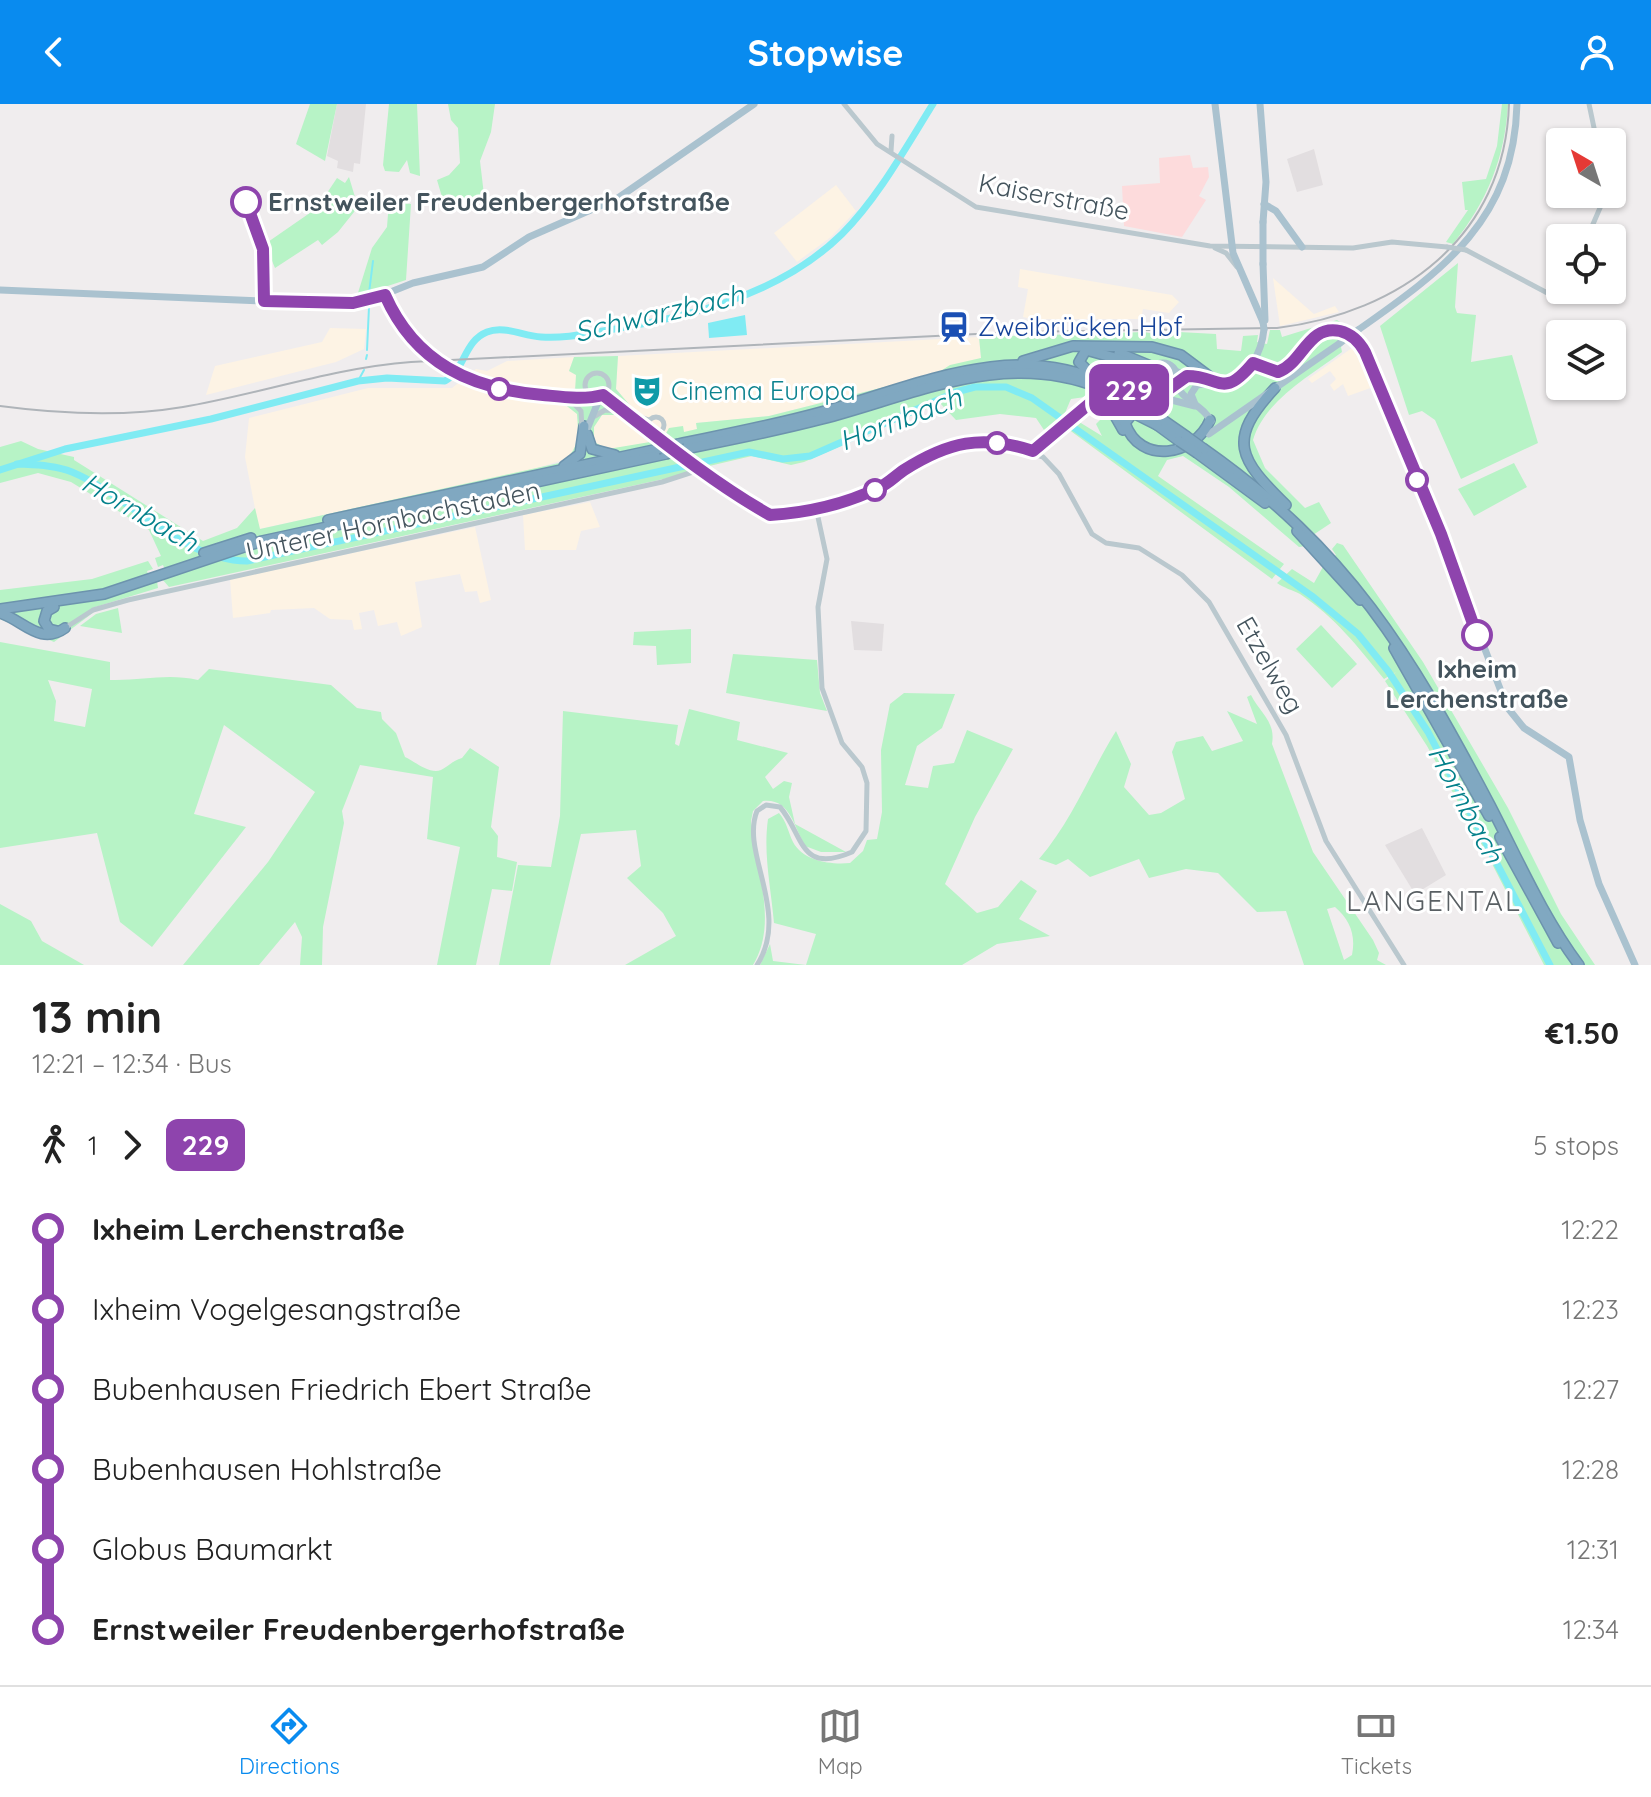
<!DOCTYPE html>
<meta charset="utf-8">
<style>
body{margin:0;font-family:Quicksand,sans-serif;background:#f6f6f6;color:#222;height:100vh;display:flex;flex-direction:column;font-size:30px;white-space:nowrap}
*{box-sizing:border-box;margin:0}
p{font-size:26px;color:#767676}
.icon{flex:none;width:44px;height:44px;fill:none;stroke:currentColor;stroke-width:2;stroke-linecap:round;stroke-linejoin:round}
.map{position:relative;height:861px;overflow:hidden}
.drawer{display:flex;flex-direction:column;background:#fff;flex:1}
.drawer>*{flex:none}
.badge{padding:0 16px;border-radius:12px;font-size:28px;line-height:52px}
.needle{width:52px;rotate:321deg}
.fabs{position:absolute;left:1546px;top:24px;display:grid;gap:16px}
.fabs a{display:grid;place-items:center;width:80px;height:80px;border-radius:8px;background:#fff;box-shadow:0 2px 6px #0004;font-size:40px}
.map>.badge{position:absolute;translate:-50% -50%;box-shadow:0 0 0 4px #fff}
.legs{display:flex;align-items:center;gap:12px;height:88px;padding:0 32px;font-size:26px}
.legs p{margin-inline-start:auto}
.summary{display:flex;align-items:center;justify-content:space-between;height:136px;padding:0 32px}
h1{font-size:44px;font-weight:800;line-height:60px}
ul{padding:0 32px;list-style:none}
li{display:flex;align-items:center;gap:28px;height:80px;font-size:30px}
li i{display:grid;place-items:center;width:12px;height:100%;margin:0 10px;background:currentColor}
li i::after{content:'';width:20px;height:20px;margin:-10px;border:6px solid;border-radius:50%;background:#fff}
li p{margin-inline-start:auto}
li:first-child i{background:linear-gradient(#0000 50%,currentColor 0)}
li:last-child i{background:linear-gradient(currentColor 50%,#0000 0)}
header{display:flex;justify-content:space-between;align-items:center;height:104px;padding:0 32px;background:#098bef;color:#fff;font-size:36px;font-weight:800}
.dock{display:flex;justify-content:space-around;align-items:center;height:112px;border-top:2px solid #e0e0e0;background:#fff;font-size:22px;color:#767676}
.dock a{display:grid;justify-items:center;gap:4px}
.dock .selected{color:#098bef}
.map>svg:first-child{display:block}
.commercial{fill:#fdf3e4}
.education{fill:#e2dee0}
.medical{fill:#fddbdc}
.green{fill:#b7f3c6;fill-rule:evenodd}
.water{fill:#80ebf3}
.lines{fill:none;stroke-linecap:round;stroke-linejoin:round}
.stream{stroke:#80ebf3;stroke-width:2}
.river{stroke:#80ebf3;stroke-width:7}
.highway-casing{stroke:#6c93ad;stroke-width:12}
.minor{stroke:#bac8ce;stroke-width:5}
.major{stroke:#aac2cf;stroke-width:7}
.highway{stroke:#80a8c1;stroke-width:9}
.rail{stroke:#afb4b9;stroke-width:2}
.highway-bridge-casing{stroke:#6c93ad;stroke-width:12;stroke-linecap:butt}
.minor-bridge{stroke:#bac8ce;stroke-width:5}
.major-bridge{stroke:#aac2cf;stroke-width:7}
.highway-bridge{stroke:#80a8c1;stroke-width:9}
.line-1-casing{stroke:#fff;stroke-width:18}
.line-1{stroke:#8e44ad;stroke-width:12}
.stop-1-dot{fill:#fff;stroke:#8e44ad;stroke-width:4}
.labels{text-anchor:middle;stroke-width:6;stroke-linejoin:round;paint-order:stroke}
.street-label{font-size:26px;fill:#44545d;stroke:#fff}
.stop-label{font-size:26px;font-weight:bold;fill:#44545d;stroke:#fff;text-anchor:start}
.transit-label{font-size:26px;fill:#164399;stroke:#fff;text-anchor:start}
.culture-label{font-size:26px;fill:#0d838f;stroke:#fff;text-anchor:start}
.water-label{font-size:28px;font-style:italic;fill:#04818b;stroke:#fff}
.neighbourhood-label{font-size:28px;letter-spacing:2px;fill:#595f63;stroke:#fff}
</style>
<header><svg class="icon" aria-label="back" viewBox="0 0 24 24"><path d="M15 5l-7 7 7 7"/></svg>Stopwise<svg class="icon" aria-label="person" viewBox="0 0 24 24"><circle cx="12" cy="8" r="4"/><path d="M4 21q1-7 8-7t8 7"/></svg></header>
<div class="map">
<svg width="1651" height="861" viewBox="0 0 1651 861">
<rect width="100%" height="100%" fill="#f0edee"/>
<g class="commercial">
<path d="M836,81L856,107L831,133L797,158L774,129Z"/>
<path d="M1020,165L1172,191L1179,198L1169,209L1143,205L1141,215H1031L1023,213L1028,185L1018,183Z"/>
<path d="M1273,174L1314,210L1335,202L1339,208L1280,222Z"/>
<path d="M330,224L366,225L364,245L336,258L206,291L215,262L322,238Z"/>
<path d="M979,233L981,254L909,277L769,312L696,319L697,325L658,340L608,345L594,338V323L602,311L631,304L616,285L618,252Z"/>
<path d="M1356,241L1376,282L1348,292L1343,280L1334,287L1330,281L1336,275L1330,267L1312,279L1308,275Z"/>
<path d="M574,253L569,267L576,271L578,280L570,289L569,301L577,310L578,323L574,348L569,354L534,365L259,425L245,353L249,314L368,284H452L476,265L487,267L507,257Z"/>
<path d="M590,398L600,423L581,427L576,446H525L523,411Z"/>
<path d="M475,423L491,496L480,499L477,487L465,488L460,470L415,478L422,523L401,532L397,518L378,522L374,506L359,509L362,525L354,526L352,516L330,515L314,504L271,506L270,509L233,514L230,475Z"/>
</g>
<g class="education">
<path d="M337,0H366L360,60L354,59L353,68L337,64L338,57L327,52Z"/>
<path d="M1314,45L1323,81L1297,88L1287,55Z"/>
<path d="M851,517L884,520L882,547L854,546Z"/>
<path d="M1422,724L1446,771L1415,790L1385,741Z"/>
</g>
<path class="medical" d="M1190,51L1193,64L1208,63L1209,73L1199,92L1206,96L1182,133L1124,122L1122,82L1160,79L1159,54Z"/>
<g class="green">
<path d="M310,0H337L325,57L296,40Z"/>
<path d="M389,0H417L420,72L410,69L407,56L399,68L385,67L383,61Z"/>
<path d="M448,0H495L491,28L480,57L484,91L445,103L437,76L449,71L460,59L458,24L451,16Z"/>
<path d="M1502,0H1508C1505,54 1487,98 1453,140L1446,138L1468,106H1465L1462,78L1486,75L1497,42Z"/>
<path d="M349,73L358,103L338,128L322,141L318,136L275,164L265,140L317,104L337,74L345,79Z"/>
<path d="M389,97L411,100L406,176L357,192L372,144L387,123Z"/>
<path d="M1458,159L1455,203L1457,209L1476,211L1471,258L1512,251L1538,339L1461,375L1435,316L1422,307L1409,311L1380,222Z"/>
<path d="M1337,216L1352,226L1341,243L1342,248C1310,272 1265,296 1253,336L1265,364L1305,404L1319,398L1331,419L1313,431L1306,442L1299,443L1229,383L1183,352L1167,356L1158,372L1284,460L1272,475L1068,325L1076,316L1102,332L1096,320L1100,316L1097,300L1136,291L1112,277L1085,293L1071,295C1063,312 1065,319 1044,326L1036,314L1000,310L956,316L940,299L804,358L791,361L752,352L705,363L678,340L668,337L665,331L669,324L683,322L684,328L697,325L696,319L769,312L936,270L950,261L981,254L979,233L1144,228L1171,233L1179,228L1216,230L1217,245L1241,247L1243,232L1258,231L1257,238L1267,240L1270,226H1280L1282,233Z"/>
<path d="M618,252L616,285L634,306L620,311H602L594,323V338L608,345L656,337L653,342L688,360V367L682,371L169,483L162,475L168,473L163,461L158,463L155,454L161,452L149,426L71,378L38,369L0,379V343L21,337L38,345L74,353V356L203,437L237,424L255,404L260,425L559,359C579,349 579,331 577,310L563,299L565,288L575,287L576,271L569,267L574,253Z"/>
<path d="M1514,359L1527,383L1474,412L1458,385Z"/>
<path d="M1337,439L1343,441L1423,558L1508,704L1561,810L1595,861H1544L1489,754L1498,748L1488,752L1427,642L1385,577L1396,568L1384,575C1358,543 1335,513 1300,490C1292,486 1284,484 1277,479L1292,465L1314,479L1324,461L1336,451L1332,445Z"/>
<path d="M148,457L153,465L147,467L151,478L157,477L158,484L92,504L94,508L54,538L0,515V486L92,475Z"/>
<path d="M118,504L122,529L80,522L96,510Z"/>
<path d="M1321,521L1357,560L1332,584L1296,545Z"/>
<path d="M691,525V559L657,561L656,542L633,541L634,528Z"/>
<path d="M0,538L110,558V576C142,577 166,569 198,576L209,565L331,581L357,604L381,608L382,615L396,629L405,653C414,657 430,671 441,666C449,662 452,657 462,654L470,644L499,663L491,723L498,732L497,753L517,758L512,787L492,785L476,861H437L460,743L427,735L433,673L360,661L342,707L344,719L323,823L322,861H300L302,833L295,818L259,861H183L268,758L315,688L224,621L194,710L246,723L152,843L120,818L97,729L0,744ZM48,576L92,585L85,623L54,617L56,597Z"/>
<path d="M733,550L817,556L820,589L827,607L726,589Z"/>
<path d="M904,589L955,590L942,624L917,642L905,681L928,684L933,662L954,659L967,626L1013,645L975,713L945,780L977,809L998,803L1021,776L1037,787L1019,815L1050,832L997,840L962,861H760L770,840L773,857L806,861L816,830L774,819C771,783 763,750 768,715L779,709C787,718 788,728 793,738C803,757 831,761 850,759L863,747L867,736L877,735L882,708L881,646L890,600Z"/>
<path d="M1251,591C1259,608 1276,617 1272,640L1313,748L1373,836L1379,849L1377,856L1386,861H1304L1286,807L1257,808L1218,769L1186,765L1149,774L1139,755L1090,773L1068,755L1056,761L1039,755C1072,717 1090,669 1116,627L1131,660L1124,683L1149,711L1161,709L1185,695L1172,648L1176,638L1203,632L1212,647L1243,637L1227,607L1257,620L1247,593ZM1335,803C1350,816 1356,831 1352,851L1344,856L1327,805Z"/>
<path d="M689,605L740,618L737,636L788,649L765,673L773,685L784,677L792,679L789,693L795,720L846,748H821L805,742C794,723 790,694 763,697L753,707L751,717C755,764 779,818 753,861H625L676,832L663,809L627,774L641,762L636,726L581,730L550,861H499L518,761L551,763L560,712L563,607L678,621L675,640L679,642Z"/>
<path d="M0,800L31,817L42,837L84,861H0Z"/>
</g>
<path class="water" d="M745,211L747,231L709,234L708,219Z"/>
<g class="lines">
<g class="stream">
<path d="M369,189L373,157"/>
<path d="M367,246L369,203"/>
<path d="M366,255L367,251"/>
<path d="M358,277L364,266"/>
</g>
<g class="river">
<path d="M17,360C35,361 55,361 72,368C131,393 181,456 247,457L749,348L783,355L810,352L956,288L975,283H1006L1032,294L1312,492L1358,530L1388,567L1428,628L1550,861"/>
<path d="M0,366L65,345L211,315L358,277L387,274L445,277C465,266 464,237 487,228C504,221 523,232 541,233C556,234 575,232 590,229C677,216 776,195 842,130C878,94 906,43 933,0"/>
</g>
<defs>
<g id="highway">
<path d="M1119,249L1153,263"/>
<path d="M1023,257L1073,242L1152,243L1181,251L1213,275L1229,279"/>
<path d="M1091,270L1079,258L1086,246L1126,257L1131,267L1128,277L1112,287"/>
<path d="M1275,284C1226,336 1239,355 1286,401"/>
<path d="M1127,291L1186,332"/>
<path d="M1117,293L1141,309"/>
<path d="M1106,296L1123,326"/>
<path d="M1153,318L1179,337"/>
<path d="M1157,321L1133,309L1125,319C1140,362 1195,352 1210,316"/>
<path d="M587,330L592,345L615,351"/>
<path d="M678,340C726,330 774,321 821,308C914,283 1012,234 1106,280"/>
<path d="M685,345C730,336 776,327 822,315C915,291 1004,245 1100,284"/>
<path d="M1204,345C1349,447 1409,548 1490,701C1518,755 1543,813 1579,861"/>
<path d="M1197,349L1265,399"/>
<path d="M564,362L580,350L584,322"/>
<path d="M328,416L658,345"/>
<path d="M1297,427L1360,496"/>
<path d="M204,449L251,434"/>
<path d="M54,503L47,507L44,517L49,525L57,527"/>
<path d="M0,505L104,490L262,437L666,350"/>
<path d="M0,509C23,516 40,542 65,524"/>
<path d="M1394,544L1489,712"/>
<path d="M1500,733L1558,839"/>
</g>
</defs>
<use href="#highway" class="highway-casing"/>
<g class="minor">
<path d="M844,0L877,40L976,103L1210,142L1353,144L1392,138L1447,143"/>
<path d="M1589,0L1597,38"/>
<path d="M891,47L892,32"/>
<path d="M1587,134L1606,90"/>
<path d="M1215,144L1226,149L1237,163"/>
<path d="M1466,146L1555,193H1560L1566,186"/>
<path d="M385,191L399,218L422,247"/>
<circle cx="597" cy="281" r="12"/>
<path d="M1139,281L1149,275"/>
<path d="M487,283L568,295L590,290"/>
<path d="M1120,286L1152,283"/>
<path d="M603,291L623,310L648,322"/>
<path d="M569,295L581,307L582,324"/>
<path d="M624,307L649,316"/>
<path d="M595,312L605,306L618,307"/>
<circle cx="656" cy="321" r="8"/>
<path d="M654,329L662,338"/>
<path d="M1034,347L1084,302L1107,288"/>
<path d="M683,353L772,411L825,403L875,386L907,364L960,338L1003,340L1043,353L1059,370L1092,430L1106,439L1139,444L1182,471L1209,498L1286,631L1326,737L1404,861"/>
<path d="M65,524L93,506L128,496L662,378L702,365"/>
<path d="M757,861C791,808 740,749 757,707L766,701L780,703C804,731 799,771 852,748L866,727L867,679L862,663L842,639L822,584L818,503L827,455L816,404"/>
</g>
<g class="major">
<path d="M1215,0L1233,149L1263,218"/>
<path d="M1260,0L1266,78L1263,118"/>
<path d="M1264,100L1276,107L1302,143"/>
<path d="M1263,160L1265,216"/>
<path d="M0,186L307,199L368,197L413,179L483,163L529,133L618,94L754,0"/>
<path d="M1358,226C1445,165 1514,115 1517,0"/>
<circle cx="1163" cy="273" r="14"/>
<path d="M1253,259L1262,267C1271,268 1280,269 1287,264C1308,250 1327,195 1362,243L1441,430L1507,603L1524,624L1569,653L1580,716L1599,780L1635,861"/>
<path d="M1175,267L1209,278"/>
<path d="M1175,279C1183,297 1203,301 1211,317"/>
<path d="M1132,286L1195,302"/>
<path d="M1195,300L1191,290L1197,281C1206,279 1214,282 1223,281C1248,277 1262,247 1264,225"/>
<path d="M588,323L600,293"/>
<path d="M1209,330L1340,239"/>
</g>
<use href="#highway" class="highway"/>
<path class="rail" d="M0,302C60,310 124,313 183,303C260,290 332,264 411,258L1017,228L1277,224C1400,209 1505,133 1509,0"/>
<defs>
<g id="highway-bridge">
<path d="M1106,280L1127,291"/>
<path d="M1100,284L1117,293"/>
<path d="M1186,332L1204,345"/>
<path d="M1179,337L1197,349"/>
<path d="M658,345L678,340"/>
<path d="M666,350L685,345"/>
</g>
</defs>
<use href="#highway-bridge" class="highway-bridge-casing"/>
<g class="minor-bridge">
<path d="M1447,143L1466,146"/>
<path d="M422,247L448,266L487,283"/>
</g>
<g class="major-bridge">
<path d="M1263,160V118"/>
<path d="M1263,218L1264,225"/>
<path d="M1340,239L1358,226"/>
</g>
<use href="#highway-bridge" class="highway-bridge"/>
</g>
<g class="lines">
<defs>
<path id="line-1" d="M246,98L263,145L264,197L353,199L385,191C415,259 471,285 543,291C563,293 584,296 603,291C656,332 710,377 770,411C806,409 846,400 878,384C888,380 895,372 904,366C948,338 982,330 1033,347L1101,290L1149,282L1166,287L1187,272C1221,272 1222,296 1253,259L1278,268C1303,259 1308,220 1340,227C1352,230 1359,237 1365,248L1441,430L1477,531"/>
</defs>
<use href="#line-1" class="line-1-casing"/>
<use href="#line-1" class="line-1"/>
</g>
<defs>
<symbol id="station-bare" viewBox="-9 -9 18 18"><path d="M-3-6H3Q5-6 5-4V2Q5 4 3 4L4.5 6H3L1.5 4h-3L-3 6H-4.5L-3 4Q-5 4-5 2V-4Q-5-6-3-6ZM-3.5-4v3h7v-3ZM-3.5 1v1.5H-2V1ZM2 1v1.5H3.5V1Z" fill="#1a4fb4" stroke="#fff" stroke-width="2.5" paint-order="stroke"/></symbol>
<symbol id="theatre-bare" viewBox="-9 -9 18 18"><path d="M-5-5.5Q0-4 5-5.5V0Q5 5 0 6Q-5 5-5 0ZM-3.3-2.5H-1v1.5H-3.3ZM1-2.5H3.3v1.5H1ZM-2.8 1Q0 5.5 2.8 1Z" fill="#0f9aa8" stroke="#fff" stroke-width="2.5" paint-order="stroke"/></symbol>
</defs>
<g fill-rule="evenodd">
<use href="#station-bare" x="932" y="201" width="44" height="44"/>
<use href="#theatre-bare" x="625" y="265" width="44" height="44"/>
</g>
<g class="stop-1-dot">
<circle cx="246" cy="98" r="14"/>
<circle cx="499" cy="285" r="10"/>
<circle cx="997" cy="339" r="10"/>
<circle cx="1417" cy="376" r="10"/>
<circle cx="875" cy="386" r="10"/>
<circle cx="1477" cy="531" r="14"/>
</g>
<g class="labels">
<g class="street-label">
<text transform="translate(1054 93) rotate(11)" y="9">Kaiserstraße</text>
<text transform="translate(393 417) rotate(-12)" y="9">Unterer Hornbachstaden</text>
<text transform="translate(1270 561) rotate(60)" y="9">Etzelweg</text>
</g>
<g class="stop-label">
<text x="268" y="107">Ernstweiler Freudenbergerhofstraße</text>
<text x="1477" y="574" text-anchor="middle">Ixheim<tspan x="1477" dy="30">Lerchenstraße</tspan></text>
</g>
<g class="transit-label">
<text x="978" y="232">Zweibrücken Hbf</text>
</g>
<g class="culture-label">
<text x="671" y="296">Cinema Europa</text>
</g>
<g class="water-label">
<text transform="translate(659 209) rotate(-13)" y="10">Schwarzbach</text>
<text transform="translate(900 315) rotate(-21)" y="10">Hornbach</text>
<text transform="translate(140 408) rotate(30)" y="10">Hornbach</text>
<text transform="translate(1466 700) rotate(62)" y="10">Hornbach</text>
</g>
<g class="neighbourhood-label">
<text x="1434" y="807">LANGENTAL</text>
</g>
</g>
</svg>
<div class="fabs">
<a><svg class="needle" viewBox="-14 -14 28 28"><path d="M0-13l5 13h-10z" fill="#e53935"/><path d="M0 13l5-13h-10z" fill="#767676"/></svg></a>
<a><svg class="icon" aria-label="locate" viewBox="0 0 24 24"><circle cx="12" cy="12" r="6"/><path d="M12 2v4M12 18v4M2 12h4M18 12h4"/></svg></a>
<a><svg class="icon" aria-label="layers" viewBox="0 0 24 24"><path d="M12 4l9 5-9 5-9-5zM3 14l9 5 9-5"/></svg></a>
</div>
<b class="badge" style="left:1129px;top:286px;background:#8e44ad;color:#fff">229</b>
</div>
<section class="drawer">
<div class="summary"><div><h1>13 min</h1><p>12:21 – 12:34 · Bus</p></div><b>€1.50</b></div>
<div class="legs"><svg class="icon" aria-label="walk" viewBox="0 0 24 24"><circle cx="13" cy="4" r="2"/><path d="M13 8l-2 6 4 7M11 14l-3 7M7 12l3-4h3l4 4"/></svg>1<svg class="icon" aria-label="forward" viewBox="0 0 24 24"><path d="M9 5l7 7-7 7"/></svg><b class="badge" style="background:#8e44ad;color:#fff">229</b><p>5 stops</p></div>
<ul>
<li><i style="color:#8e44ad"></i><b>Ixheim Lerchenstraße</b><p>12:22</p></li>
<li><i style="color:#8e44ad"></i><span>Ixheim Vogelgesangstraße</span><p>12:23</p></li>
<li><i style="color:#8e44ad"></i><span>Bubenhausen Friedrich Ebert Straße</span><p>12:27</p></li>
<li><i style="color:#8e44ad"></i><span>Bubenhausen Hohlstraße</span><p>12:28</p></li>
<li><i style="color:#8e44ad"></i><span>Globus Baumarkt</span><p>12:31</p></li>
<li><i style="color:#8e44ad"></i><b>Ernstweiler Freudenbergerhofstraße</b><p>12:34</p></li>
</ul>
</section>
<nav class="dock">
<a class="selected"><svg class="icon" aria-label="directions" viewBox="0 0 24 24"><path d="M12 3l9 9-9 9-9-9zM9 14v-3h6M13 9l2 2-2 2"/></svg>Directions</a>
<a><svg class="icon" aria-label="map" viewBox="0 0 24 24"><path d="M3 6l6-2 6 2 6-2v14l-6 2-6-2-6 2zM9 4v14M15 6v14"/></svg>Map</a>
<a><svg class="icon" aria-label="tickets" viewBox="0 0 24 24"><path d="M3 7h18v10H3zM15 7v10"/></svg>Tickets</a>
</nav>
